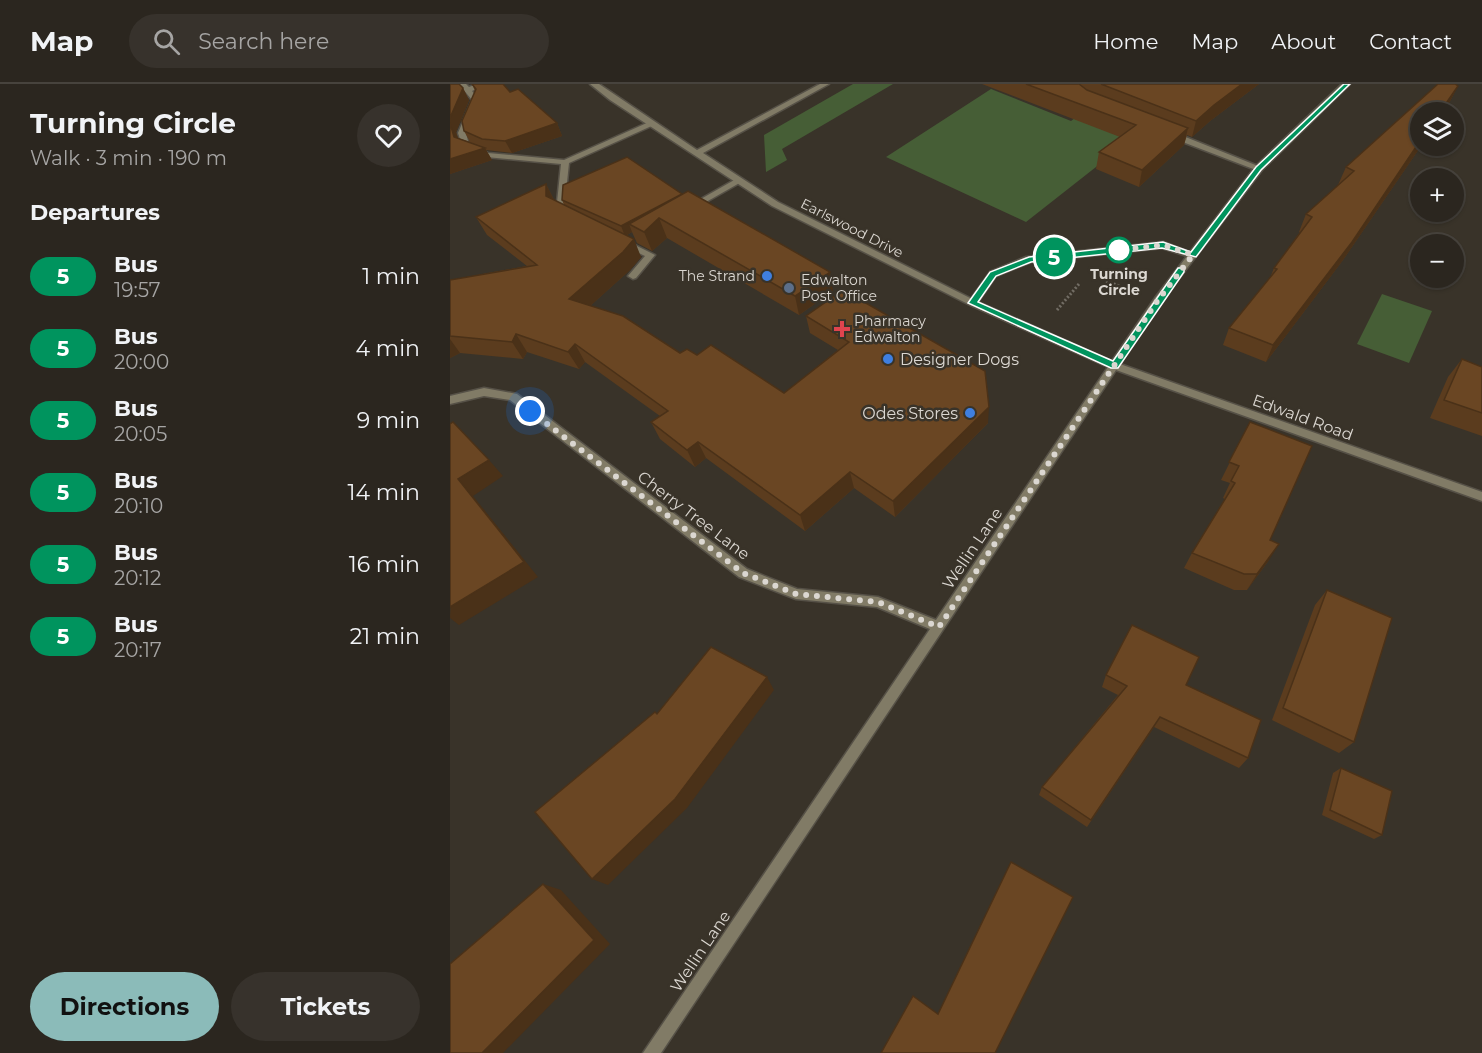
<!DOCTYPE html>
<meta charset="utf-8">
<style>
body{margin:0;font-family:Montserrat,sans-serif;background:#37322c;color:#f1f3f6;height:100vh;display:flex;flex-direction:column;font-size:22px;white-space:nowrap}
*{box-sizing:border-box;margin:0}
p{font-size:20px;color:#a6a5a4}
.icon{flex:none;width:33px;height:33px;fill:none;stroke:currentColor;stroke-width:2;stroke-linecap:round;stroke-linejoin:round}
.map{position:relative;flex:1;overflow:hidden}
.details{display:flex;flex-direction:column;background:#2b261f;width:450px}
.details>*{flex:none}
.badge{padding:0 12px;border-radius:20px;font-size:21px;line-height:39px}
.buttons{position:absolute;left:960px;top:18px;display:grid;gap:12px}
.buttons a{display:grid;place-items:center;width:54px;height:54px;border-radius:50%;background:#2b261f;box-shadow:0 2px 4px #0004,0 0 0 2px #47433d;font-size:30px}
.you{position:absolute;width:30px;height:30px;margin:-15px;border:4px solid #fff;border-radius:50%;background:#1a73e8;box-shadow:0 0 0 9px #1a73e833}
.map>.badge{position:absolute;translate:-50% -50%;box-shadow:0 0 0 3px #fff}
h2{padding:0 30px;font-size:22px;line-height:54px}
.round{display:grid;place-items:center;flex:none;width:63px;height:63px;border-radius:32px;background:#37322c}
.head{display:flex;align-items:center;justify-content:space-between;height:102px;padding:0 30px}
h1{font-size:28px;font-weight:700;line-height:45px}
.action{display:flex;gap:12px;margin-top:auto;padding:12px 30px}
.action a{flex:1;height:69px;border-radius:36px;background:#8bbbb9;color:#111;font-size:24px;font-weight:700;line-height:69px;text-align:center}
.action a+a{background:#37322c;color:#f1f3f6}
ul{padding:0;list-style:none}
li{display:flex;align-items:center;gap:18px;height:72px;padding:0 30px}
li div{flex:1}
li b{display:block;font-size:22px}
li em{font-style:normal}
li .badge{min-width:66px;font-weight:700;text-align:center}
header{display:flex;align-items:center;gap:36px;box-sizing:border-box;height:84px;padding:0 30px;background:#2b261f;border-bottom:2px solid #47433d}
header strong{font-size:28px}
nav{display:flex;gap:33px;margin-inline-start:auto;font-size:21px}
.search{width:420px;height:54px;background:#37322c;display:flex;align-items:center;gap:15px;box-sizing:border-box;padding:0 21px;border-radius:33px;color:#a6a5a4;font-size:22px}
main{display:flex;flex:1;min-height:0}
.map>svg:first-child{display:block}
.green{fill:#465e36}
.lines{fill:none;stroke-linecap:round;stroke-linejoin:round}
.service-casing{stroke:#565147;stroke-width:3}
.minor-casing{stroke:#565147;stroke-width:3}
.path{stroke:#726d64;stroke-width:3;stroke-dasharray:2 2;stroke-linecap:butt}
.service{fill:#817b66;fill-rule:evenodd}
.minor{fill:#817b66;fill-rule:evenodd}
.wall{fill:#5b3c1e}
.shaded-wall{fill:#4a3118}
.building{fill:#6a4623;stroke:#4a3118;stroke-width:1.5}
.line{fill:#00945e;stroke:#fff;stroke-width:1.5}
.walk{stroke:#dbd7d1;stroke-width:6;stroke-dasharray:0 10.8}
.stop-dot{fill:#fff;stroke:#00945e;stroke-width:3}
.shop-dot{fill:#3f7fe0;stroke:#393329;stroke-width:2}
.service-dot{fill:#5c6f8a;stroke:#393329;stroke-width:2}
.health-dot{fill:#e0444e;stroke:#393329;stroke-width:2}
.labels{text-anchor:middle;stroke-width:5;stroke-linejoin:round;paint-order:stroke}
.far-street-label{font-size:14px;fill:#dbd7d1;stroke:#393329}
.far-stop-label{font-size:14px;font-weight:bold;fill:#dbd7d1;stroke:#393329}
.far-poi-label{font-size:14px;fill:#dbd7d1;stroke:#393329;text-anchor:start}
.poi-label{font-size:16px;fill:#dbd7d1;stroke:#393329;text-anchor:start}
.street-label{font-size:16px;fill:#dbd7d1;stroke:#393329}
</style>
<header>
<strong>Map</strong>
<div class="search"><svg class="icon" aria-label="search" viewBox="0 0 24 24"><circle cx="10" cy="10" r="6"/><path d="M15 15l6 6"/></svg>Search here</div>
<nav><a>Home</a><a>Map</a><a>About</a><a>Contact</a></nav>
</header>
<main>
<section class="details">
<div class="head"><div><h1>Turning Circle</h1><p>Walk · 3 min · 190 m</p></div><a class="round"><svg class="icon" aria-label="heart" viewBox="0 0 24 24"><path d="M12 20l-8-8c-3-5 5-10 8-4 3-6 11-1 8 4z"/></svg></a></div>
<h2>Departures</h2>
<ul>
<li><span class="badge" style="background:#00945e;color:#fff">5</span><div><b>Bus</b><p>19:57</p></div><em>1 min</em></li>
<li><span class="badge" style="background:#00945e;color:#fff">5</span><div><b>Bus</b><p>20:00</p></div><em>4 min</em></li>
<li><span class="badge" style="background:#00945e;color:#fff">5</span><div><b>Bus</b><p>20:05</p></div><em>9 min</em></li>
<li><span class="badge" style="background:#00945e;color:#fff">5</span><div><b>Bus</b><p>20:10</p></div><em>14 min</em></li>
<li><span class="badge" style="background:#00945e;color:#fff">5</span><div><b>Bus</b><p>20:12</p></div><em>16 min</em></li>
<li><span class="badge" style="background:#00945e;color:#fff">5</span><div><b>Bus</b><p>20:17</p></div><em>21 min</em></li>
</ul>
<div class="action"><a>Directions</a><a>Tickets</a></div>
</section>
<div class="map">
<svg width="1032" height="969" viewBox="0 0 1032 969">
<rect width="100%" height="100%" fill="#393329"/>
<g class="green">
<path d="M403,0H443L332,65L337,76L316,88L314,51Z"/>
<path d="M541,5L621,37L634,27L688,50L576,138L436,73Z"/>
<path d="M932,210L982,227L959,279L907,260Z"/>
</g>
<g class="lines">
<defs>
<g id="service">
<path d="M3,0H16L19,3L27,0H37L22,7L30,16L16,49L19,61L38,69L114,76L199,38L206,40L119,79L114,127L120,131L116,134L106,128L111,80L36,73L13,64L8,49L22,16L12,4Z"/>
<path d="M717,48H723L813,84L806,86L717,52Z"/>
<path d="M286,95L293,97L242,126L235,124Z"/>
<path d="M175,156L205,171L186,194L183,195L178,192L195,172L172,161V157Z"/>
<path d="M713,158L747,171L743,174L712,164L581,178L546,192L526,221L523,222L518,219L540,188L576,173Z"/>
</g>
<path id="minor" d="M140,0H149L247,66L370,0H379L253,69L328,118L526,217L662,277L705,214L806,82L892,0H900L812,86L711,218L670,280L1032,408V417L666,286L211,969H193L480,545L427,523L346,515L289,493L60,316L34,312L0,320V312L34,304L67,310L297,485L347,505L428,513L486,536L658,283L520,221L322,122L160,16Z"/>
</defs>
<use href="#service" class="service-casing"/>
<use href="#minor" class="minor-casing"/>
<g class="path">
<path d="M656,197L680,206"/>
<path d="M607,226L629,200"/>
</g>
<use href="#service" class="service"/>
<use href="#minor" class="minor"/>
</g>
<g class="wall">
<path d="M0,0L13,4L19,16L6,48L8,54L20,58L14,47L25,7L22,0H53L60,8L107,39L112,52L62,69L36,66L42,76L0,90Z"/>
<path d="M532,0H809L760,37L742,53L737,51L734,61L689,103L646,85L649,68L670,53Z"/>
<path d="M988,0H1005L1008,2L999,19L993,28H970L971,62L893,176L816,278L773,261L779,244L820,194L824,184L850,148H849L856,130L888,101L896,83Z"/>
<path d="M96,100L104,116L114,121L112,116L232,111L383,207L349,231L217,154L202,167L187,159L182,148L177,151L191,173L180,186L140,222L230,269L247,271L334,309L388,266L360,249L356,232L538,339L445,433L404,404L355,447L256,374L245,383L210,355L201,338L210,332L135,278L129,285L77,268L73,275L10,269L0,274V196L77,182L37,151L26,133Z"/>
<path d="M1012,275L1032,283V352L980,334L998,293Z"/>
<path d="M800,338L820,456L819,476L797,506H784L734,484L742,469L775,415L773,414L780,399L771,396Z"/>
<path d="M877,506L904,658L889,669L822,636L865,521Z"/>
<path d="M656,591L736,601L798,674L789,684L704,643L637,743L589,711L592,703L668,611L652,603Z"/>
<path d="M891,684L932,751L924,755L872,731L883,689Z"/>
</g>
<g class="shaded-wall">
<path d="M792,0H809L760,37L742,53L746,37L764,21Z"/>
<path d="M1008,2L999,19L993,28H990Z"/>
<path d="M13,4L19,16L6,48L11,65L4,53L0,39V34Z"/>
<path d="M107,39L112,52L62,69L55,57Z"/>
<path d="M738,44L734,61L689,103L692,86Z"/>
<path d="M970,57L971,62L893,176L816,278L823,261Z"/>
<path d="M35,64L42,76L0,90V75Z"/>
<path d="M96,100L105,118L96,112Z"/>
<path d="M232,110L235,120L179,140L182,148L175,152L171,142Z"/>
<path d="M209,134L217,154L202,167L194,148Z"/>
<path d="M184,155L191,173L180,186L128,233L119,215Z"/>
<path d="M380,188L383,207L349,231L345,212Z"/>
<path d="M66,250L77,268L73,275L62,258Z"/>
<path d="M0,255L10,269L0,274Z"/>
<path d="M125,260L135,278L129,285L118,268Z"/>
<path d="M539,323L538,339L445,433L443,417Z"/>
<path d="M248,358L256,374L245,383L237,366Z"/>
<path d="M39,376L53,392L23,412L88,493L9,541L0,534L8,395Z"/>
<path d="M400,388L404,404L355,447L350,431Z"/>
<path d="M829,460L819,476L797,506L807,490Z"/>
<path d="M317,593L324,606L237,724L158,801L142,795Z"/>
<path d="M93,800L111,806L160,860L53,969H32Z"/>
</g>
<g class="building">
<path d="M0,0H9L13,4L0,34Z"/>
<path d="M22,0H53L60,8L68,5L107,39L55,57L32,55L14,47L12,37L26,5Z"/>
<path d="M576,0H629L637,6L738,44L692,86L649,68L686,41Z"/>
<path d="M651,0H792L764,21L746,37Z"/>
<path d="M988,0H1005L1008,2L990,28H970V57L902,158L823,261L779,244L827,185L824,184L862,133L856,130L904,87L896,83Z"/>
<path d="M0,39L4,53L35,64L0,75Z"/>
<path d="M177,73L232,110L171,142L112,116L113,101Z"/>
<path d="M96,100V112L184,155L173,168L119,215L173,232L230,269L237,265L247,271L261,261L334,309L399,258L356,232L393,206L535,287L539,323L443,417L400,388L350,431L248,358L237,366L201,338L218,327L125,260L118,268L66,250L62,258L0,252V196L87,181L26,133Z"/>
<path d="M238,107L380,188L345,212L209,134L194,148L179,140Z"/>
<path d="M1012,275L1032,283V329L994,316Z"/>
<path d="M3,338L39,376L8,395L74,478L0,523V340Z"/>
<path d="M800,338L862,362L820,456L829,460L807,490H794L742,469L785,399L781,397L789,382L779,378Z"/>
<path d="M877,506L942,534L904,658L833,624Z"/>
<path d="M682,541L749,573L736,601L811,636L798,674L710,633L641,736L592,703L677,602L656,591Z"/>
<path d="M261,563L317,593L225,715L142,795L85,728L205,628L207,630Z"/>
<path d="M891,684L942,707L932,751L880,726Z"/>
<path d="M561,778L623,813L545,969H431L463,912L488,930Z"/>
<path d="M93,800L144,856L32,969H0V880Z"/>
</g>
<path class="line" d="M894,0H900L811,86L746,173L712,164L581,178L546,192L528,218L663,277L728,184H734V188L668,284H661L518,219L540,188L579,173L713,158L741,168L806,83Z"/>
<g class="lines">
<path class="walk" d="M80,327L293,489L346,510L428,518L489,543L708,216L743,171L713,161L669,166"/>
</g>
<circle class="stop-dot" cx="669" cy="166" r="12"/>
<g class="shop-dot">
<circle cx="317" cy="192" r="6"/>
<circle cx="438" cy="275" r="6"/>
<circle cx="520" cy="329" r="6"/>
</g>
<circle class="service-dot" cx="339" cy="204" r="6"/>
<path class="health-dot" d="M389 236h6v6h6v6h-6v6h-6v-6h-6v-6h6z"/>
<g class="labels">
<g class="far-street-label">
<text transform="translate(402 144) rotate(27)" y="5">Earlswood Drive</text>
</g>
<g class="far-stop-label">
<text x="669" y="195">Turning<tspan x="669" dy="16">Circle</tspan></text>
</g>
<g class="far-poi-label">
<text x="305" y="197" text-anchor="end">The Strand</text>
<text x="351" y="201">Edwalton<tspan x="351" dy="16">Post Office</tspan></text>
<text x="404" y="242">Pharmacy<tspan x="404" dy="16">Edwalton</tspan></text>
</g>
<g class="poi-label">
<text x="450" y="281">Designer Dogs</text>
<text x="508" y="335" text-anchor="end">Odes Stores</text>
</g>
<g class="street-label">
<text transform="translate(853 333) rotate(20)" y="6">Edwald Road</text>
<text transform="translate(244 431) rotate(37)" y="6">Cherry Tree Lane</text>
<text transform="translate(522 464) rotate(-56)" y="6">Wellin Lane</text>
<text transform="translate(250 867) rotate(-56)" y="6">Wellin Lane</text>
</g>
</g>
</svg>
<div class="buttons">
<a><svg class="icon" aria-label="layers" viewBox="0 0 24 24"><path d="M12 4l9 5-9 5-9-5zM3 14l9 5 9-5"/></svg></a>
<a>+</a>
<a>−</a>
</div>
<div class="you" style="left:80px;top:327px"></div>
<b class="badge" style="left:604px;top:173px;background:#00945e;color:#fff">5</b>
</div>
</main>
